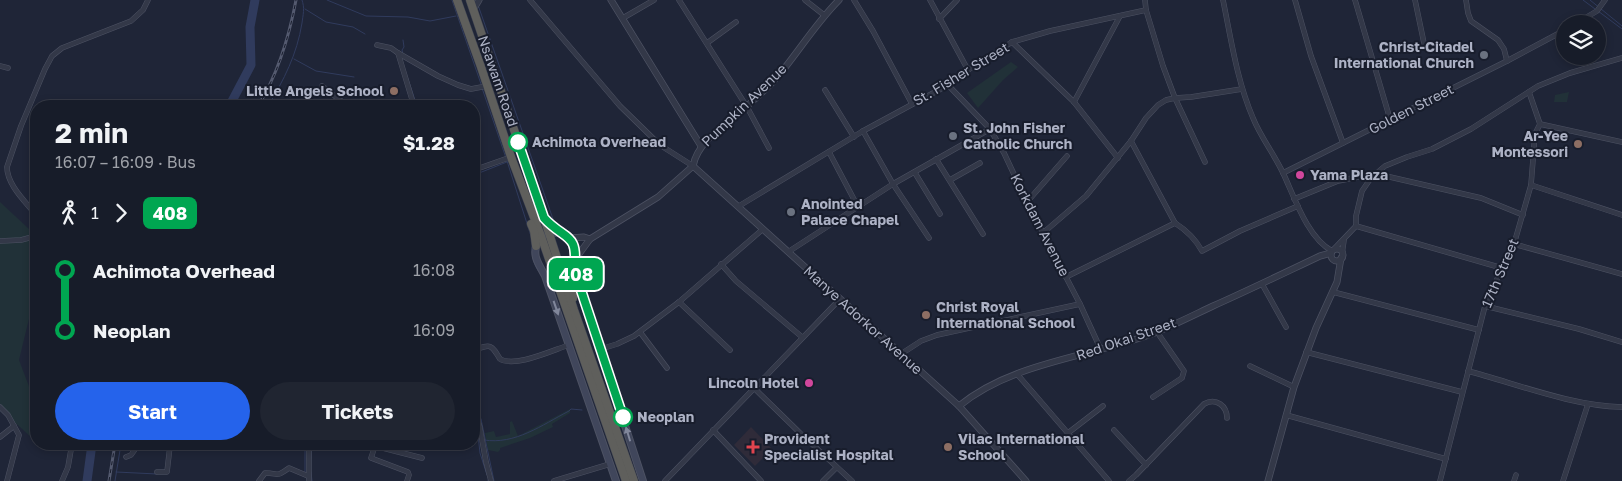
<!DOCTYPE html>
<meta charset="utf-8">
<style>
body{margin:0;font-family:"Golos Text",sans-serif;background:#202531;color:#f1f3f6;height:100vh;display:flex;flex-direction:column;font-size:19px;white-space:nowrap}
*{box-sizing:border-box;margin:0}
p{font-size:16px;color:#9ea1a8}
.icon{flex:none;width:28px;height:28px;fill:none;stroke:currentColor;stroke-width:2;stroke-linecap:round;stroke-linejoin:round}
.map{position:relative;flex:1;overflow:hidden}
.drawer{position:absolute;left:30px;top:100px;width:450px;height:350px;display:flex;flex-direction:column;background:#171c29;border-radius:20px;box-shadow:0 2px 8px #0003,0 0 0 1px #363a46}
.drawer>*{flex:none}
.badge{padding:0 10px;border-radius:8px;font-size:18px;line-height:32px}
.buttons{position:absolute;left:1556px;top:15px;display:grid;gap:10px}
.buttons a{display:grid;place-items:center;width:50px;height:50px;border-radius:50%;background:#171c29;box-shadow:0 2px 8px #0003,0 0 0 1px #363a46;font-size:25px}
.map>.badge{position:absolute;translate:-50% -50%;box-shadow:0 0 0 2px #fff}
.legs{display:flex;align-items:center;gap:8px;height:55px;padding:0 25px;font-size:16px}
.legs p{margin-inline-start:auto}
.head{display:flex;align-items:center;justify-content:space-between;height:85px;padding:0 25px}
h1{font-size:28px;font-weight:700;line-height:38px}
.action{display:flex;gap:10px;margin-top:auto;padding:10px 25px}
.action a{flex:1;height:58px;border-radius:30px;background:#2563eb;color:#fff;font-size:20px;font-weight:700;line-height:58px;text-align:center}
.action a+a{background:#202531;color:#f1f3f6}
ul{padding:0 25px;list-style:none}
li{display:flex;align-items:center;gap:18px;height:60px;font-size:19px}
li i{display:grid;place-items:center;width:8px;height:100%;margin:0 6px;background:currentColor}
li i::after{content:'';width:12px;height:12px;margin:-6px;border:4px solid;border-radius:50%;background:#171c29}
li p{margin-inline-start:auto}
li:first-child i{background:linear-gradient(#0000 50%,currentColor 0)}
li:last-child i{background:linear-gradient(currentColor 50%,#0000 0)}
.map>svg:first-child{display:block}
.medical{fill:#2f2b39}
.green{fill:#213138}
.lines{fill:none;stroke-linecap:round;stroke-linejoin:round}
.stream{stroke:#303b5d;stroke-width:1}
.river{stroke:#303b5d;stroke-width:9}
.minor-casing{stroke:#4d5263;stroke-width:5.5}
.tertiary-casing{stroke:#4d5263;stroke-width:7}
.secondary-casing{stroke:#4d5263;stroke-width:8}
.trunk-casing{stroke:#3a3f4f;stroke-width:9}
.minor{stroke:#333848;stroke-width:4.5}
.tertiary{stroke:#333848;stroke-width:5.5}
.secondary{stroke:#40465b;stroke-width:6}
.trunk{stroke:#5f5f5c;stroke-width:8}
.rail-casing{stroke:#545a6f;stroke-width:3}
.rail{stroke:#181d2c;stroke-width:1;stroke-dasharray:4;stroke-linecap:butt}
.oneway{fill:#81879b}
.line-1-casing{stroke:#fff;stroke-width:11}
.line-1{stroke:#00a651;stroke-width:8}
.worship-dot{fill:#6b7280;stroke:#181d2c;stroke-width:2}
.education-dot{fill:#8d6e63;stroke:#181d2c;stroke-width:2}
.stop-1-dot{fill:#fff;stroke:#00a651;stroke-width:2.5}
.hotel-dot{fill:#d1479c;stroke:#181d2c;stroke-width:2}
.health-dot{fill:#e0444e;stroke:#181d2c;stroke-width:2}
.labels{text-anchor:middle;stroke-width:4;stroke-linejoin:round;paint-order:stroke}
.poi-label{font-size:14px;font-weight:bold;fill:#adb2c5;stroke:#181d2c;text-anchor:start}
.street-label{font-size:14px;fill:#adb2c5;stroke:#181d2c}
.stop-label{font-size:14px;font-weight:bold;fill:#adb2c5;stroke:#181d2c;text-anchor:start}
</style>
<div class="map">
<svg width="1622" height="481" viewBox="0 0 1622 481">
<rect width="100%" height="100%" fill="#1f2537"/>
<path class="medical" d="M751,427L772,449L755,466L734,445Z"/>
<g class="green">
<path d="M1011,62L1018,67L1003,80L978,108L967,93Z"/>
<path d="M1569,92L1567,102H1554L1555,95Z"/>
<path d="M0,202L29,229L36,276V290L19,360L30,389L32,438L8,416L0,407Z"/>
<path d="M570,409V413L552,424L553,427L530,438L500,448V450L498,452L488,450L485,433L494,431L496,437L510,434V422L512,421L518,436Z"/>
</g>
<g class="lines">
<g class="stream">
<path d="M327,0L366,16L408,17L430,21L456,16"/>
<path d="M452,0L481,84"/>
<path d="M1583,0L1595,9"/>
<path d="M1590,0L1622,26"/>
<path d="M478,5L553,219"/>
<path d="M305,9L326,22L353,27L365,34"/>
<path d="M1598,11L1622,29"/>
<path d="M403,54L402,50L404,47L403,40"/>
<path d="M294,59L316,71L354,77"/>
<path d="M407,76L417,106"/>
<path d="M482,88L506,158"/>
<path d="M268,106C284,80 297,54 302,23C303,15 305,8 302,0"/>
<path d="M507,161L531,236"/>
<path d="M474,175L507,162"/>
<path d="M532,247C532,257 533,263 539,272"/>
<path d="M474,413L478,414L481,419L494,481"/>
<path d="M474,432L479,436"/>
<path d="M478,435L480,453L487,475"/>
<path d="M484,440C515,445 542,425 569,411L571,409L582,410"/>
<path d="M175,447H182"/>
<path d="M311,458L312,444"/>
<path d="M116,472L157,474"/>
<path d="M311,472L312,481"/>
<path d="M305,473V444"/>
<path d="M488,480V481"/>
<path d="M115,481L121,444"/>
</g>
<g class="river">
<path d="M228,106L231,103L251,65L250,27L255,0"/>
<path d="M87,481L92,444"/>
</g>
<defs>
<g id="minor">
<path d="M530,0L620,106L660,145L693,166"/>
<path d="M679,0L747,107L769,148"/>
<path d="M805,0L824,15"/>
<path d="M854,0L873,31L912,104"/>
<path d="M930,0L968,70"/>
<path d="M1145,0L1146,10L1163,66L1175,98L1205,162"/>
<path d="M1223,0C1231,39 1237,81 1253,118C1261,138 1275,155 1284,175C1295,199 1308,238 1332,251"/>
<path d="M1295,0L1311,56L1343,143"/>
<path d="M1355,0L1390,119"/>
<path d="M1415,0L1425,48"/>
<path d="M1466,0L1468,13L1471,21L1498,40L1504,49L1507,61"/>
<path d="M623,18L654,0"/>
<path d="M939,19L957,0"/>
<path d="M1575,24L1597,11L1605,0"/>
<path d="M1012,42L1074,102L1118,158"/>
<path d="M707,43L736,22"/>
<path d="M377,45L391,48L398,53L438,76L458,85L471,89L487,86"/>
<path d="M398,53L414,106"/>
<path d="M0,66L8,68"/>
<path d="M948,85L990,129L1004,153L1027,202L1080,304L1101,350"/>
<path d="M322,86L345,104L353,106"/>
<path d="M825,90L854,137"/>
<path d="M1529,92L1540,124"/>
<path d="M1074,102L1120,16"/>
<path d="M394,106L413,102"/>
<path d="M1540,124L1622,142"/>
<path d="M863,131L893,184L929,238"/>
<path d="M1131,141L1175,223C1186,230 1196,240 1202,251L1240,231L1298,206"/>
<path d="M829,152L858,207"/>
<path d="M936,159L983,234"/>
<path d="M474,170L511,157"/>
<path d="M915,173L940,214"/>
<path d="M1283,173L1507,61L1565,30"/>
<path d="M1377,174L1481,198L1523,215"/>
<path d="M950,180L980,163"/>
<path d="M1531,185L1622,215"/>
<path d="M1294,199L1338,181L1373,174"/>
<path d="M1027,202L1067,156"/>
<path d="M739,206L863,131L948,85L968,70L1012,42L1050,31L1146,10"/>
<path d="M36,215C26,202 7,185 7,167L21,126L45,69L52,56L62,48L131,21L143,10L148,0"/>
<path d="M1356,226V216L1362,191L1371,178L1385,166L1407,157L1432,149L1471,129L1538,86L1570,73L1622,58"/>
<path d="M1356,226L1502,268"/>
<path d="M1043,233L1086,196L1131,141L1146,118L1158,105L1166,100L1175,98L1191,97L1242,89"/>
<path d="M0,241L21,240L36,236"/>
<path d="M1514,244L1622,274"/>
<path d="M1334,249L1356,226"/>
<path d="M788,252L893,184L990,129"/>
<path d="M1342,254L1344,240"/>
<path d="M721,264L736,281L802,337"/>
<path d="M1066,277L1175,223"/>
<path d="M1262,284L1286,327"/>
<path d="M1333,292L1479,330"/>
<path d="M679,302L730,350"/>
<path d="M1485,306L1579,329L1622,342"/>
<path d="M640,332L667,368"/>
<path d="M601,349L617,344L634,336L679,302L763,229"/>
<path d="M474,350C491,344 491,344 500,359C515,368 553,350 569,345"/>
<path d="M1306,352L1462,392"/>
<path d="M901,354L921,341L937,335L1080,304"/>
<path d="M1250,366L1294,387"/>
<path d="M1468,371C1517,384 1572,406 1622,407"/>
<path d="M1017,374L1109,481"/>
<path d="M754,388L800,433L852,481"/>
<path d="M1153,397L1182,378L1184,371L1157,332"/>
<path d="M0,407L8,415L19,435L7,481"/>
<path d="M1286,415L1446,459"/>
<path d="M474,419L479,424L480,428L486,462L491,481"/>
<path d="M713,430L761,481"/>
<path d="M1114,430L1146,465"/>
<path d="M1068,433L1103,406"/>
<path d="M0,437L14,426"/>
<path d="M154,444L170,446L181,444"/>
<path d="M374,444L375,446L371,458L408,472L409,475L407,481"/>
<path d="M375,446L422,458"/>
<path d="M126,457L131,455L139,444"/>
<path d="M157,472H167L170,446"/>
<path d="M62,481L68,467L72,444"/>
<path d="M259,481L265,473C280,473 275,478 289,468L308,476"/>
<path d="M309,481V444"/>
<path d="M554,481L610,464"/>
<path d="M665,481L840,299"/>
<path d="M823,481L836,468"/>
<path d="M1129,481L1136,475L1204,404C1216,397 1227,406 1227,418"/>
<path d="M1440,481L1485,306L1502,268L1514,244L1531,185L1535,134L1540,124"/>
<path d="M1514,481L1516,475"/>
<path d="M1563,481L1588,404"/>
</g>
<g id="tertiary">
<path d="M611,0L701,146"/>
<path d="M473,10L479,0"/>
<path d="M693,166L959,406L1026,481"/>
<path d="M693,166C698,140 727,124 746,107C757,97 769,87 779,75C799,51 816,23 839,0"/>
<path d="M570,238L584,237L590,239"/>
<circle cx="1337" cy="255" r="6"/>
<path d="M576,258L590,239L658,197L693,166"/>
<path d="M959,406C1014,361 1093,357 1157,332C1176,324 1194,315 1213,306C1249,290 1284,273 1320,256L1331,253"/>
<path d="M1268,481L1294,387L1316,328L1337,282L1341,258"/>
</g>
<g id="secondary">
<path d="M546,235C573,225 577,248 574,269L643,481"/>
<path d="M537,243C532,257 539,264 545,276L616,481"/>
</g>
<g id="trunk">
<path d="M457,0L481,67L511,157L541,236L626,481"/>
<path d="M470,0L544,218L574,310L634,481"/>
<path d="M547,220L560,233"/>
<path d="M531,224L534,231L536,246"/>
<path d="M573,298L574,269"/>
</g>
</defs>
<use href="#minor" class="minor-casing"/>
<use href="#tertiary" class="tertiary-casing"/>
<use href="#secondary" class="secondary-casing"/>
<use href="#trunk" class="trunk-casing"/>
<use href="#minor" class="minor"/>
<use href="#tertiary" class="tertiary"/>
<use href="#secondary" class="secondary"/>
<use href="#trunk" class="trunk"/>
<defs>
<g id="rail">
<path d="M258,106C278,74 289,37 296,0"/>
<path d="M109,481L115,444"/>
</g>
</defs>
<use href="#rail" class="rail-casing"/>
<use href="#rail" class="rail"/>
</g>
<defs><path id="oneway-solid" d="M-6-.8H1V-3.2L6.5 0L1 3.2V.8H-6Z" transform="scale(1.25)"/></defs>
<g class="oneway">
<use href="#oneway-solid" transform="translate(556 308) rotate(71)"/>
<use href="#oneway-solid" transform="translate(628 434) rotate(-107)"/>
</g>
<g class="lines">
<defs>
<path id="line-1" d="M518,142L544,218C565,241 579,232 574,269L623,417"/>
</defs>
<use href="#line-1" class="line-1-casing"/>
<use href="#line-1" class="line-1"/>
</g>
<g class="worship-dot">
<circle cx="1484" cy="55" r="5"/>
<circle cx="953" cy="136" r="5"/>
<circle cx="791" cy="212" r="5"/>
</g>
<g class="education-dot">
<circle cx="394" cy="91" r="5"/>
<circle cx="1578" cy="144" r="5"/>
<circle cx="926" cy="315" r="5"/>
<circle cx="948" cy="447" r="5"/>
</g>
<g class="stop-1-dot">
<circle cx="518" cy="142" r="9"/>
<circle cx="623" cy="417" r="9"/>
</g>
<g class="hotel-dot">
<circle cx="1300" cy="175" r="5"/>
<circle cx="809" cy="383" r="5"/>
</g>
<path class="health-dot" d="M750.5 439.5h5v5h5v5h-5v5h-5v-5h-5v-5h5z"/>
<g class="labels">
<g class="poi-label">
<text x="1474" y="52" text-anchor="end">Christ-Citadel<tspan x="1474" dy="16">International Church</tspan></text>
<text x="384" y="96" text-anchor="end">Little Angels School</text>
<text x="963" y="133">St. John Fisher<tspan x="963" dy="16">Catholic Church</tspan></text>
<text x="1568" y="141" text-anchor="end">Ar-Yee<tspan x="1568" dy="16">Montessori</tspan></text>
<text x="1310" y="180">Yama Plaza</text>
<text x="801" y="209">Anointed<tspan x="801" dy="16">Palace Chapel</tspan></text>
<text x="936" y="312">Christ Royal<tspan x="936" dy="16">International School</tspan></text>
<text x="799" y="388" text-anchor="end">Lincoln Hotel</text>
<text x="764" y="444">Provident<tspan x="764" dy="16">Specialist Hospital</tspan></text>
<text x="958" y="444">Vilac International<tspan x="958" dy="16">School</tspan></text>
</g>
<g class="street-label">
<text transform="translate(961 74) rotate(-31)" y="5">St. Fisher Street</text>
<text transform="translate(498 81) rotate(71)" y="5">Nsawam Road</text>
<text transform="translate(744 105) rotate(-44)" y="5">Pumpkin Avenue</text>
<text transform="translate(1411 109) rotate(-27)" y="5">Golden Street</text>
<text transform="translate(1040 225) rotate(63)" y="5">Korkdam Avenue</text>
<text transform="translate(1500 273) rotate(-67)" y="5">17th Street</text>
<text transform="translate(863 320) rotate(42)" y="5">Manye Adorkor Avenue</text>
<text transform="translate(1126 339) rotate(-19)" y="5">Red Okai Street</text>
</g>
<g class="stop-label">
<text x="532" y="147">Achimota Overhead</text>
<text x="637" y="422">Neoplan</text>
</g>
</g>
</svg>
<div class="buttons">
<a><svg class="icon" aria-label="layers" viewBox="0 0 24 24"><path d="M12 4l9 5-9 5-9-5zM3 14l9 5 9-5"/></svg></a>
</div>
<b class="badge" style="left:576px;top:274px;background:#00a651;color:#fff">408</b>
<section class="drawer">
<div class="head"><div><h1>2 min</h1><p>16:07 – 16:09 · Bus</p></div><b>$1.28</b></div>
<div class="legs"><svg class="icon" aria-label="walk" viewBox="0 0 24 24"><circle cx="13" cy="4" r="2"/><path d="M13 8l-2 6 4 7M11 14l-3 7M7 12l3-4h3l4 4"/></svg>1<svg class="icon" aria-label="forward" viewBox="0 0 24 24"><path d="M9 5l7 7-7 7"/></svg><b class="badge" style="background:#00a651;color:#fff">408</b></div>
<ul>
<li><i style="color:#00a651"></i><b>Achimota Overhead</b><p>16:08</p></li>
<li><i style="color:#00a651"></i><b>Neoplan</b><p>16:09</p></li>
</ul>
<div class="action"><a>Start</a><a>Tickets</a></div>
</section>
</div>
